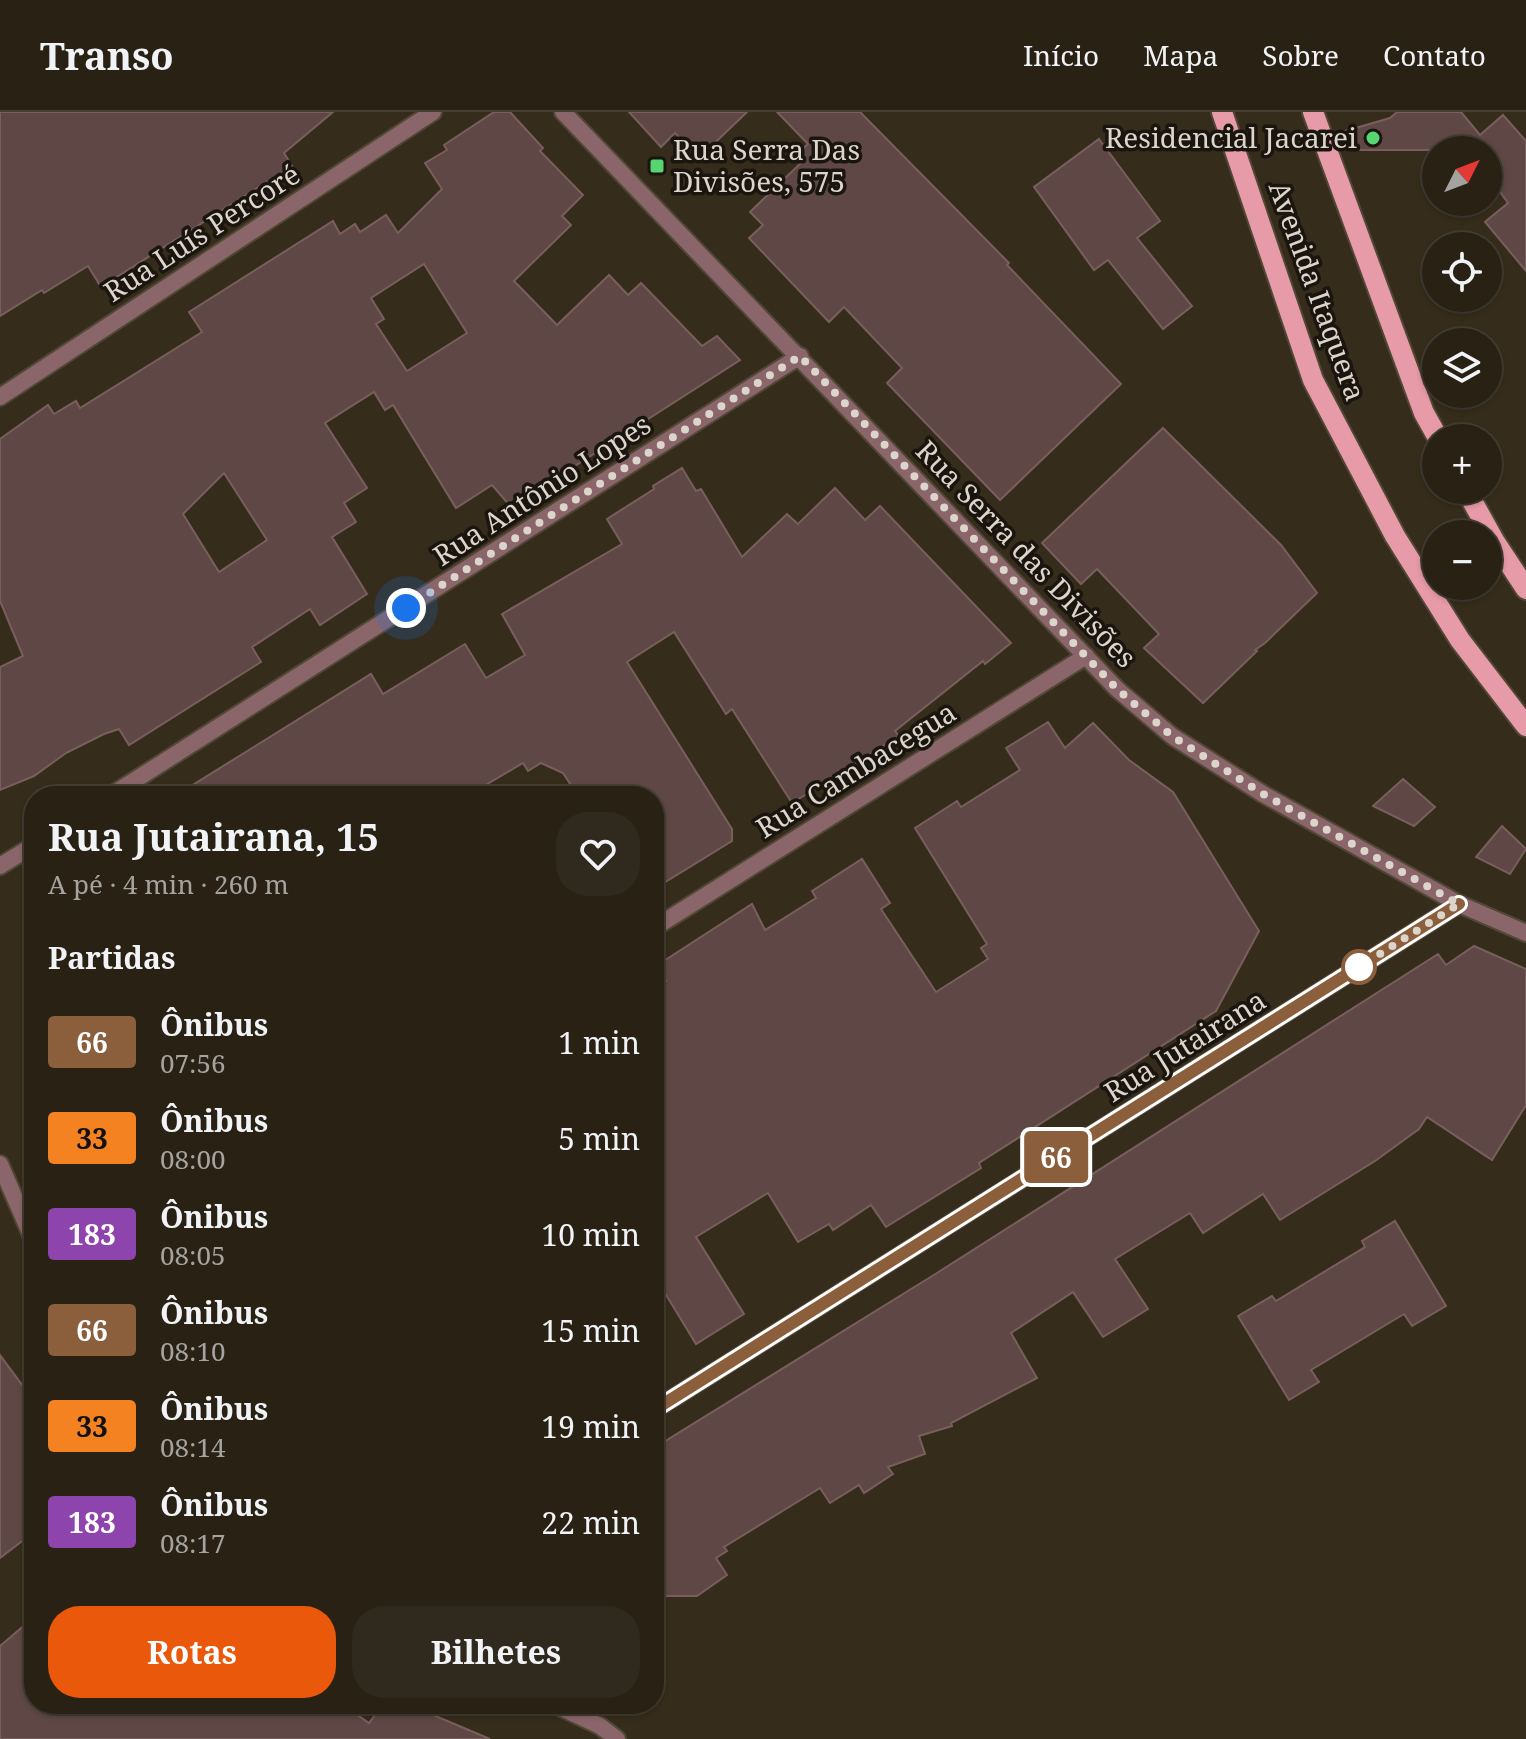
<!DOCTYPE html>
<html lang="pt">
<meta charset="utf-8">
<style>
body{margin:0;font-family:"Noto Serif",serif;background:#30291d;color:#f1f3f6;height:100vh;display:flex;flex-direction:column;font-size:30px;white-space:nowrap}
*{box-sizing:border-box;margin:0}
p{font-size:26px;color:#a5a3a0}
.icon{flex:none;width:44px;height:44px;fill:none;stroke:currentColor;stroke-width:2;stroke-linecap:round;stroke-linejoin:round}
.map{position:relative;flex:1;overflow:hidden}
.drawer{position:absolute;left:24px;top:674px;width:640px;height:928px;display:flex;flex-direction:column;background:#282114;border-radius:32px;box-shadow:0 2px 6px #0004,0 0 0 2px #443e34}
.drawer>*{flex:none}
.badge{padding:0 16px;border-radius:6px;font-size:28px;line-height:52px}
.needle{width:52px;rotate:48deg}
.buttons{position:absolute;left:1422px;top:24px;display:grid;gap:16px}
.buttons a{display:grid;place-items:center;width:80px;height:80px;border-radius:50%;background:#282114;box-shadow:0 2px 6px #0004,0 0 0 2px #443e34;font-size:40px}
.you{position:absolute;width:40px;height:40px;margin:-20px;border:6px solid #fff;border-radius:50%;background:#1a73e8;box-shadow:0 0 0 12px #1a73e833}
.map>.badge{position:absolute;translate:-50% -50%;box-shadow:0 0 0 4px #fff}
h2{padding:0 24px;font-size:30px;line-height:72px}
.round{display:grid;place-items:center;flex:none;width:84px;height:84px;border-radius:32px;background:#30291d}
.summary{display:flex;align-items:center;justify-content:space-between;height:136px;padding:0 24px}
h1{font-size:38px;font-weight:700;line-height:60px}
.primary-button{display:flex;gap:16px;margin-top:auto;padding:16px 24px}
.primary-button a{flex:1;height:92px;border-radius:32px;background:#ea580c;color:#fff;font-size:32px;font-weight:700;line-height:92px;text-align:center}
.primary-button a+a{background:#30291d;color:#f1f3f6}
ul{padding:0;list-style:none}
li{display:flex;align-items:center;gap:24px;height:96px;padding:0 24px}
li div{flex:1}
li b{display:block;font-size:30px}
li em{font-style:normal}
li .badge{min-width:88px;font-weight:700;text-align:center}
header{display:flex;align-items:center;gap:48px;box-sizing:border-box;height:112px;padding:0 40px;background:#282114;border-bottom:2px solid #443e34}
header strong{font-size:38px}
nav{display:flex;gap:44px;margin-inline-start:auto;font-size:28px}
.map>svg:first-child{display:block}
.building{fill:#5e4745;stroke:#785f5d;stroke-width:2;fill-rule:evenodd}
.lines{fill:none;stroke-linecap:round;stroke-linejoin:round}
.street-casing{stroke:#514737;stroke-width:20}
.primary-casing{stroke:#514737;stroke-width:24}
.street{stroke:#8a656a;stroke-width:16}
.primary{stroke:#e79aa7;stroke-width:20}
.line-casing{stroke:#fff;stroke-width:18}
.line{stroke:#8b5e3c;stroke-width:12}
.walk{stroke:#dcd5cb;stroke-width:8;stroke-dasharray:0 14.4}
.poi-dot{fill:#57d570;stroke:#1a150e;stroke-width:3}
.stop-dot{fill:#fff;stroke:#8b5e3c;stroke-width:4}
.labels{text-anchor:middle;stroke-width:7;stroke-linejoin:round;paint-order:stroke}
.poi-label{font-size:28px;fill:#dcd5cb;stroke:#1a150e;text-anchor:end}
.street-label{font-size:28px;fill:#dcd5cb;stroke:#1a150e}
</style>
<header>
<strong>Transo</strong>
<nav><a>Início</a><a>Mapa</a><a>Sobre</a><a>Contato</a></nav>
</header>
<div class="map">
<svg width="1526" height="1627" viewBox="0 0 1526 1627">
<rect width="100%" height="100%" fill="#362c1b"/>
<g class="building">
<path d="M0,0H333L284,41L292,54L101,175L88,154L44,181L42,178L0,204Z"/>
<path d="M494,0H510L543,36L540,39L583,83L562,104L571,113L514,169L557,213L609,163L628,183L641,171L702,234L717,224L740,248L511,395L492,373L456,396L393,293L385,298L374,280L325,311L367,376L344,391L356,410L332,425L367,482L320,513L310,497L252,535L261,550L129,633L119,617L104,622L66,641L34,664L0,678V555L23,544L0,489V327L48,293L54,302L76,289L80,296L202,220L189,200L333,109L340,122L355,112L360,120L386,103L398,121L442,77L425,51L447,38L444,33ZM424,152L467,221L407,259L376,212L384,207L371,186ZM224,361L267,428L219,460L183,402Z"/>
<path d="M629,0H747L699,46L675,21L661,35Z"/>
<path d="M777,0H860L1009,151L1007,153L1121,272L1000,388L887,271L902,256L844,195L829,210L749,126L763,113L750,100L805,47L799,40L808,32Z"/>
<path d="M1397,0H1461L1480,23L1503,3L1526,29V159L1485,110L1508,91L1488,63V38H1470L1467,34L1470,32L1462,38H1341L1335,22L1390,6Z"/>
<path d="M1099,27L1160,109L1137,126L1192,194L1163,217L1108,148L1094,158L1034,75Z"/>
<path d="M1163,316L1281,433L1317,481L1265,531L1255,538L1257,539L1203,591L1144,536L1159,522L1097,457L1081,472L1042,431Z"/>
<path d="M682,356L696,379L701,377L742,445L787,402L798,412L835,376L865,408L880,394L1011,531L985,552L983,549L895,619L899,624L856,651L858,656L836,670L833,666L792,691L732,597L726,602L674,520L627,550L732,717V729L654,777V684H578L563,661L541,651L528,659L523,651L467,684H175L371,562L383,582L465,532L486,566L525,543L502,502L622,432L607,407L654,377L653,374Z"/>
<path d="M1048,610L1065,636L1093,611L1129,648L1173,680L1259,819L1216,899L979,1051L981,1056L886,1115L871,1093L833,1118L829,1112L798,1130L768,1081L696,1125L744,1202L696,1232L654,1163V876L666,869L656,854L752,792L765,818L816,786L812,779L862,747L890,791L881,797L936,880L988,847L981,836L987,832L915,716L957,689L961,695L1020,658L1006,636Z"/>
<path d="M1403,667L1435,695L1414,714L1373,694Z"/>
<path d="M1502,714L1526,737L1510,762L1476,745Z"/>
<path d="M1474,834L1526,857V993L1492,1048L1427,1005L1419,1017L1375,1049L1280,1108L1263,1082L1203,1121L1190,1101L1115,1147L1148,1197L1103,1225L1073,1180L1011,1221L1037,1266L951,1311L952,1314L919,1324L925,1342L888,1355L893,1362L864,1381L859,1373L830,1391L820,1376L724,1435L727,1439L716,1446L727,1463L697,1484H666L654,1465V1336L937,1161L1438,842L1446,853Z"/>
<path d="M1395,1109L1446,1194L1412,1214L1404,1202L1311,1258L1319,1270L1289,1288L1238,1204L1272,1184L1276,1189L1365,1135L1362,1129Z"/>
<path d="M0,1243L34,1289V1420L0,1446Z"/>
<path d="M34,1505V1592H342L369,1611L383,1592H407L490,1627H0V1534Z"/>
</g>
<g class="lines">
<defs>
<g id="street">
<path d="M563,0L1117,577L1172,624L1263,682L1459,792L1526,821"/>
<path d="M0,285L433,0"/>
<path d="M110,684L800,244"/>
<path d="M0,754L34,733"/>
<path d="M654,816L1086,544"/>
<path d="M0,1052L34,1130"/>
<path d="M654,1298L1459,792"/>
<path d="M553,1592L600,1614L617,1627"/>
</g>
<g id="primary">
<path d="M1222,0L1313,268L1395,424L1460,528L1526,614"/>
<path d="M1313,0L1424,301L1438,326"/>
<path d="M1466,378L1495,430L1526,477"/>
</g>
</defs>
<use href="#street" class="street-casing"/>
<use href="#primary" class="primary-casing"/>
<use href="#street" class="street"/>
<use href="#primary" class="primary"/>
</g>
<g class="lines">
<defs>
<path id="line" d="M654,1298L1459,792"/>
</defs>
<use href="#line" class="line-casing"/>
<use href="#line" class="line"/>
<path class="walk" d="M406,496L800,244L1117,577L1172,624L1263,682L1459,792L1356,857L1359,855"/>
</g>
<g class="poi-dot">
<circle cx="1373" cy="26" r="8"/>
<rect x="649" y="46" width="16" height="16" rx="4"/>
</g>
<circle class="stop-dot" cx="1359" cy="855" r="16"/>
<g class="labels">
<g class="poi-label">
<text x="1357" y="36">Residencial Jacarei</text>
<text x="673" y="48" text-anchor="start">Rua Serra Das<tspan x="673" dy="32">Divisões, 575</tspan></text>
</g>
<g class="street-label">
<text transform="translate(202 121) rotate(-33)" y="10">Rua Luís Percoré</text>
<text transform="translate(1317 179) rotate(70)" y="10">Avenida Itaquera</text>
<text transform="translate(542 378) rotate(-33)" y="10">Rua Antônio Lopes</text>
<text transform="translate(1026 442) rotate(46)" y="10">Rua Serra das Divisões</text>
<text transform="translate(856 658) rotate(-32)" y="10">Rua Cambacegua</text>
<text transform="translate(1185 934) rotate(-32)" y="10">Rua Jutairana</text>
</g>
</g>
</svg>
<div class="buttons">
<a><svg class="needle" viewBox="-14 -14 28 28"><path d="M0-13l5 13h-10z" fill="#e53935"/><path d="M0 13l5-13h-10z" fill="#a5a3a0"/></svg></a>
<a><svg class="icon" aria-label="locate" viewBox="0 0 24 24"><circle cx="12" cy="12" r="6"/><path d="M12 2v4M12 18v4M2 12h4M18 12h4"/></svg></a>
<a><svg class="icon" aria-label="layers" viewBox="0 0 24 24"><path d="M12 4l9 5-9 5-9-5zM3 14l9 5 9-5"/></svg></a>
<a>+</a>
<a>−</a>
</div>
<div class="you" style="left:406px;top:496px"></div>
<b class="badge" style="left:1056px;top:1045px;background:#8b5e3c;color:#fff">66</b>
<section class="drawer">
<div class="summary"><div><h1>Rua Jutairana, 15</h1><p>A pé · 4 min · 260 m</p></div><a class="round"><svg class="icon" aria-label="heart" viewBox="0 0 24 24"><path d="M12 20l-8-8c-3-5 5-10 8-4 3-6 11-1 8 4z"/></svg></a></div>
<h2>Partidas</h2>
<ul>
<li><span class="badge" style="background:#8b5e3c;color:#fff">66</span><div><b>Ônibus</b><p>07:56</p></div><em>1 min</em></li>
<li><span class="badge" style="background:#f58220;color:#111">33</span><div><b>Ônibus</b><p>08:00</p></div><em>5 min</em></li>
<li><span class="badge" style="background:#8e44ad;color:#fff">183</span><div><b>Ônibus</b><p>08:05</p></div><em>10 min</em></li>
<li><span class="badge" style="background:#8b5e3c;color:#fff">66</span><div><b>Ônibus</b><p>08:10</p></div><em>15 min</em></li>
<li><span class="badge" style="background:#f58220;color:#111">33</span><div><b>Ônibus</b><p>08:14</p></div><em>19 min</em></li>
<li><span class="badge" style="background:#8e44ad;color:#fff">183</span><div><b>Ônibus</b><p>08:17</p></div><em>22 min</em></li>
</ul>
<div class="primary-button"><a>Rotas</a><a>Bilhetes</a></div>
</section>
</div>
